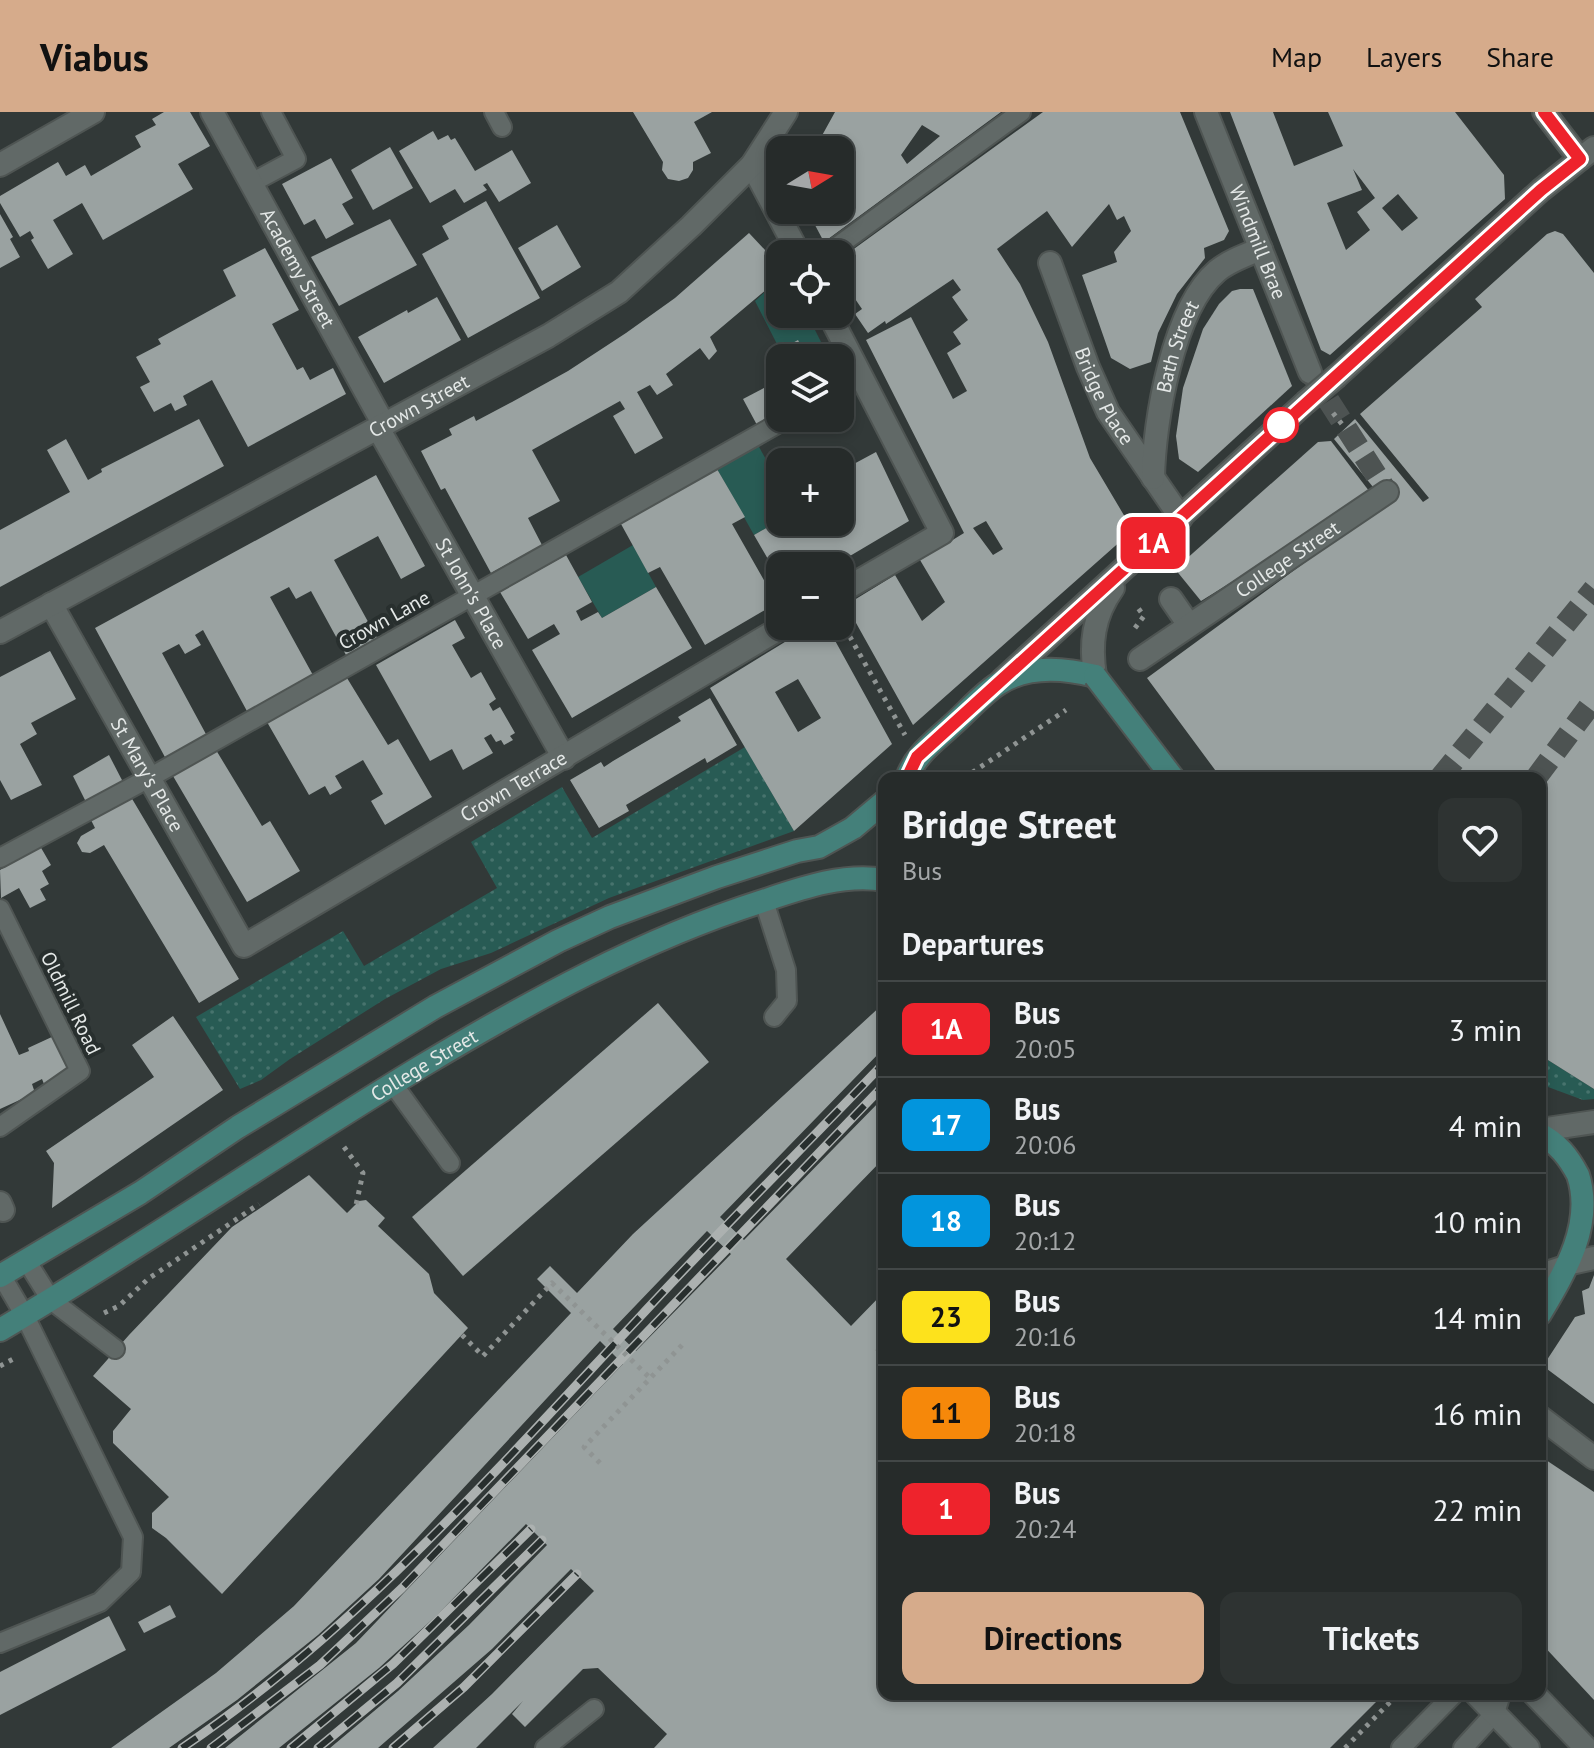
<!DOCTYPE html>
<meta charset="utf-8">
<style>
body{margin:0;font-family:"PT Sans",sans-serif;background:#2e3332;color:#f1f3f6;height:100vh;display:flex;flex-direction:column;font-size:30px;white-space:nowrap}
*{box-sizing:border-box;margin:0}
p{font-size:26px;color:#a4a7a8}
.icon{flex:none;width:44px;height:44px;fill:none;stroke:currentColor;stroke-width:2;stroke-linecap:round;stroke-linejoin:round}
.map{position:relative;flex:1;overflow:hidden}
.drawer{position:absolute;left:878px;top:660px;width:668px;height:928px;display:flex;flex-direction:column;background:#262b2a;border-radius:16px;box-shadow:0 4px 12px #0003,0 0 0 2px #424747}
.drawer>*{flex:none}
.badge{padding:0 16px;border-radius:12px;font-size:28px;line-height:52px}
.needle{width:52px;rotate:79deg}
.fabs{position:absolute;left:766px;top:24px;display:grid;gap:16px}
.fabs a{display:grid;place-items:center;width:88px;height:88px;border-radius:16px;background:#262b2a;box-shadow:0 4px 12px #0003,0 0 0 2px #424747;font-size:40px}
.map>.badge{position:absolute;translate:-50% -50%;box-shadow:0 0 0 4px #fff}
h2{padding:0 24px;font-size:30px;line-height:72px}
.round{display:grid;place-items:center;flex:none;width:84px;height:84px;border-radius:16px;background:#2e3332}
.summary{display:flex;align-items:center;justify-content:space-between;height:136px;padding:0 24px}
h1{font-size:38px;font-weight:800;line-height:60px}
.button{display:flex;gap:16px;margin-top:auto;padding:16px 24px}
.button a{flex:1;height:92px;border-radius:16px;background:#d6ab8b;color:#111;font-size:32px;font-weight:800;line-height:92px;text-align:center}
.button a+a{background:#2e3332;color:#f1f3f6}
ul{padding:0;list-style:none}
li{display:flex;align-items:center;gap:24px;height:96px;padding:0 24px;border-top:2px solid #424747}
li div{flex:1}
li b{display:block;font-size:30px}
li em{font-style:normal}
li .badge{min-width:88px;font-weight:700;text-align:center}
header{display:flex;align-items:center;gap:48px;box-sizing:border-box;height:112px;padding:0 40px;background:#d6ab8b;color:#111}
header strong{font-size:38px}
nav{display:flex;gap:44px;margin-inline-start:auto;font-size:28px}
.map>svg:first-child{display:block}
.grass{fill:url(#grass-dots)}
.garden{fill:#285b54}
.building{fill:#9aa2a1;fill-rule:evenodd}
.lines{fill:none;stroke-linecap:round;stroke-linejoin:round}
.minor-tunnel{stroke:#4d5352;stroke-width:22;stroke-dasharray:22 11;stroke-linecap:butt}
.secondary-tunnel{stroke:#4d5352;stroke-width:22;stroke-dasharray:22 11;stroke-linecap:butt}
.service-casing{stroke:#4f5553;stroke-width:22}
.minor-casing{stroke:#4f5553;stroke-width:26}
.tertiary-casing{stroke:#4f5553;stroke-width:26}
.secondary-casing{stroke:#4f5553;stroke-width:26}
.path{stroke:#8f9493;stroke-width:5;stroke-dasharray:4 6;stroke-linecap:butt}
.service{stroke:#616967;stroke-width:18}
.minor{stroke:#616967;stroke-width:22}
.tertiary{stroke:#616967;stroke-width:22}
.secondary{stroke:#44807a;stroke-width:22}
.rail-casing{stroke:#acb1b0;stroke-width:9}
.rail{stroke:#282f2e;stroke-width:6;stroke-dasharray:18;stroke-linecap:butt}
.tertiary-bridge-casing{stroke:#4f5553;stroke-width:26;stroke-linecap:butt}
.secondary-bridge-casing{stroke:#4f5553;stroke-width:26;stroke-linecap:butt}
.path-bridge{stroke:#8f9493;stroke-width:5;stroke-dasharray:4 6;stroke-linecap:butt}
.tertiary-bridge{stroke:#616967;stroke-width:22}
.secondary-bridge{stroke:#44807a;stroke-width:22}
.line-casing{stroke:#fff;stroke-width:18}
.line{stroke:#ee232c;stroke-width:12}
.stop-dot{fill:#fff;stroke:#ee232c;stroke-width:4}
.labels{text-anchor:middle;stroke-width:8;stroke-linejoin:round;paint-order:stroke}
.street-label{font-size:20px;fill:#e4e8e7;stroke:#282f2e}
</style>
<header>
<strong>Viabus</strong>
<nav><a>Map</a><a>Layers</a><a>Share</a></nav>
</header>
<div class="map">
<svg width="1594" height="1636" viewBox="0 0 1594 1636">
<defs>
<pattern id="grass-dots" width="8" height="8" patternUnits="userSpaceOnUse" patternTransform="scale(2)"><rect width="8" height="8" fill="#285b54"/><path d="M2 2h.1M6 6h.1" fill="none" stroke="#47736d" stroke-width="1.8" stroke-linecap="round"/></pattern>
</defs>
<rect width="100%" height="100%" fill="#323938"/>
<g class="grass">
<path d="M745,635L794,719L609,786L491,841L441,857L385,887L290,947L261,968L240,977L196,905L343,819L364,854L497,776L471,730L562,675L592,726Z"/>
<path d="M1540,943L1594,977V987L1583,988L1540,972Z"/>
</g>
<g class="garden">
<path d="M780,166V202H807L829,246H807L798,229L780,238L755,189Z"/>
<path d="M758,333L780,373V408L754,423L717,357Z"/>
<path d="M633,433L656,475L602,506L578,465Z"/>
</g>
<g class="building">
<path d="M164,0H190L210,34L178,52L193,77L103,128L82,91L53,108L73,142L48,157L31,128L34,126L30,119L20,125L0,91V84L58,50L66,64L85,53L91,64L141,35L135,24L156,13L152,7Z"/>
<path d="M633,0H712L694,10L711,41L693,50V58L688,66L679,69L668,67L662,58L663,50Z"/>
<path d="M835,0H1001L824,130L807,98H840V38H814ZM922,13L940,24L907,52L901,43Z"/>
<path d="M1043,0H1180L1229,119L1224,128L1204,136L1205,146L1177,182L1158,221L1151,250L1130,257L1111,246L1082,163L1117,150L1114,140L1131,119L1124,104L1117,108L1109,92L1072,135L1047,99L997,137L1020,172L1048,230L1090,346L1125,405L1123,427L913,613L846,493L895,463L922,509L945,490L920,448L964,421L866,228L911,205L953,287L967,279L947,241L961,232L953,220L968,208L952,185L961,178L953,167L886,212L885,209L868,221L855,202L862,197L840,165V147ZM986,409L1003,437L993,443L973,416Z"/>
<path d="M1230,0H1273L1294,54L1343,34L1328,0H1455L1504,63L1505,87L1330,243L1321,238ZM1353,57L1375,86L1357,100L1370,118L1346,138L1327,91L1362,78ZM1398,82L1418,106L1402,119L1382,96Z"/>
<path d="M433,19L438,28L448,23L451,28L455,26L475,59L512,38L531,71L499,90L487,71L483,73L487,78L464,91L455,77L430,91L399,39Z"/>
<path d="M390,35L413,76L373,98L351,58Z"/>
<path d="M331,46L353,86L342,92L354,112L326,127L315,107L304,113L282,72Z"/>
<path d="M486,89L540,186L468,226L422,142L449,127L442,114Z"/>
<path d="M0,102L13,125L10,127L20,145L0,156Z"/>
<path d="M390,107L417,153L339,194L311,145Z"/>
<path d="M557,113L581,155L542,179L518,136Z"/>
<path d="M1555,119L1563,122L1594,161V977L1540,943V666H1221L1147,566L1386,391L1334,327L1355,307L1423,390L1429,386L1360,302L1482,195L1475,187L1547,122Z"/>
<path d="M749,121L780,154V166L710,225L717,239L709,248L700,236L666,262L673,273L657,283L650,273L637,280L663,326L635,342L613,304L625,297L620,289L532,338L560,389L528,406L542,433L491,461L445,376L441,378L421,339L452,323L449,317L474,304L476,309L512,290L568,259L626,221L675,186Z"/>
<path d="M265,136L299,198L272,212L297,258L303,255L310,268L333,256L346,282L248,335L212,268L183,284L187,293L175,299L171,291L154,300L140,275L150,270L136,245L161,232L158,227L236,184L223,158Z"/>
<path d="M1240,177H1253L1292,274L1198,360L1179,347L1176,324L1183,276L1203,217L1219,192L1232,179Z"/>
<path d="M437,185L461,228L384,271L358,225L407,198L408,201Z"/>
<path d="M798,228L807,246H785L780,238Z"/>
<path d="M779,268L780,301L757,313L743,287Z"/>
<path d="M199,307L224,354L0,475V418L70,380L47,338L66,327L88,368L102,360L101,357Z"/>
<path d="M1331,329L1369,379L1280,440L1201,489L1175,457L1318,330Z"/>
<path d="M876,340L909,409L833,454H780V468L754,423L780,408V410H840V373L856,365L850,354Z"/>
<path d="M717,357L745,405L732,412L777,491L705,533L660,455L648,461L621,412Z"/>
<path d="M376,363L425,454L401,467L378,424L334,448L377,526L346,543L311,479L296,487L289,475L270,485L314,565L248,601L203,518L195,523L201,533L185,542L179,532L162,541L207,624L166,647L95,516Z"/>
<path d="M566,443L592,490L576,499L581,509L598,500L602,506L656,475L692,536L572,606L532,538L560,522L554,512L528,527L500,480Z"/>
<path d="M455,508L465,526L452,533L471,566L481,560L496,587L489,592L493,599L500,595L515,621L510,624L513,628L504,633L501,628L496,630L491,622L484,626L493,641L463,658L452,637L430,649L376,553Z"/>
<path d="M811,514H827L892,632L794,719L710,576ZM798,567L821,606L798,620L775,580Z"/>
<path d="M50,539L76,587L31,611L37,622L20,632L42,673L11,688L0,668V565Z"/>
<path d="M347,566L388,633L398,627L432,685L385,713L371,689L383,682L363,648L335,664L342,676L330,683L325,674L309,683L267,610Z"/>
<path d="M710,586L737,633L707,651L705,646L626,693L629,699L599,716L570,668L601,650L604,655L613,649L681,609L678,605Z"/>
<path d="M216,638L262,714L270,709L300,759L247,790L173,664Z"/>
<path d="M109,643L124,672L87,692L73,664Z"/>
<path d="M131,685L239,867L199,891L104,733L90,741L82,740L77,731L81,724L95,716L91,708Z"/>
<path d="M40,734L51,753L42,759L49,772L40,777L46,788L30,796L19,776L1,786L0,758Z"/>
<path d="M658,891L709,950L463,1164L412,1105Z"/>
<path d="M884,891V936L720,1105L744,1128L884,985V1046L786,1147L851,1214L884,1180V1582H1384L1330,1636H654L667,1622L598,1556L583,1557L525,1615L512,1602L523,1589L476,1636H433L492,1582L594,1479L571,1457L492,1537L378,1636H330L398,1579L469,1513L547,1433L526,1412L436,1504L379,1556L279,1636H225L356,1531L623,1252L600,1229L379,1467L318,1523L237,1588L169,1636H111L216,1561L294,1494L571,1201L537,1167L550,1154L577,1181L633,1122ZM707,1119L731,1142L636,1239L613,1217Z"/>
<path d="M0,902L19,943L29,939L28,936L54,924L70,960L44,972L42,967L32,972L35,981L0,997Z"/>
<path d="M173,904L223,978L52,1096L54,1051L46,1039L154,965L132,933Z"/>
<path d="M309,1063L347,1101L359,1089L366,1088L385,1106L378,1114L429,1162L434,1181L468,1216L222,1482L166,1426L152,1416V1401L169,1385L113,1331V1319L131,1297L93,1264L129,1223L232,1115Z"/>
<path d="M1594,1163V1292L1543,1254L1575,1205L1585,1202L1582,1179L1589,1176Z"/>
<path d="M1540,1344L1594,1380V1588L1540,1530Z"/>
<path d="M170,1493L176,1505L144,1521L138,1510Z"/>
<path d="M109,1504L126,1538L0,1603V1560Z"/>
</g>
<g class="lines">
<path class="minor-tunnel" d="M1311,261L1387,380"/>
<g class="secondary-tunnel">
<path d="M1440,666L1594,477"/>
<path d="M1536,666L1594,588"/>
</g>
<defs>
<g id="service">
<path d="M494,0L502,15"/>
<path d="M251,71L296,47L271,0"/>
<path d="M827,142L1021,0"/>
<path d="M840,277L861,265"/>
<path d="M0,746L149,666L788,306"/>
<path d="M764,789L786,858L787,889L774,905"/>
<path d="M0,797L80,959L0,1015"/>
<path d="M393,972L450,1051"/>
<path d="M26,1148L51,1188L115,1237"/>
<path d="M1540,1161L1571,1151"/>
<path d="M0,1531L100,1490L131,1460L133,1425L25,1204L1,1163"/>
<path d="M545,1636L594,1597"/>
<path d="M1401,1636L1454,1582"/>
<path d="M1463,1636L1495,1601L1501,1582"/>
</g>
<g id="minor">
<path id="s1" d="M212,0L384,313"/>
<path id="s2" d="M1206,0L1310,260"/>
<path d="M0,53L93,0"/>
<path d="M752,53L799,142"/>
<path id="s3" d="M1050,151L1088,255L1108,300L1181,406"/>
<path d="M829,202L942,421L840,480"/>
<path id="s4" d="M378,316L564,646"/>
<path id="s5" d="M1153,366C1154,310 1173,196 1217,159C1229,149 1246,143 1261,137"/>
<path d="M1171,487L1189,513"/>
<path id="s6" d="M51,492L244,834L784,514"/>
<path id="s7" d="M1140,547L1387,380"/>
<path d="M1540,1018L1594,1010"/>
<path d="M0,1091L3,1098"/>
<path d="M1571,1151L1594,1146"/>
<path d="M1540,1305L1594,1346"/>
</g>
<g id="tertiary">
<path d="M1544,0L1580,47"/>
<path d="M1337,264L1541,78L1594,36"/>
<path id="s8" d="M0,520L548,224L619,180L691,114L752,53L786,0"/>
<path d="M1095,564C1090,532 1093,504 1113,476"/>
<path d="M1002,568L1305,291"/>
<path d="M1476,1582L1528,1636"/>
<path d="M1534,1582L1586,1636"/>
</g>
<g id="secondary">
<path d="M907,666C915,643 934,630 951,614C966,601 981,583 998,572C1027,553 1064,556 1095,564"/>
<path d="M1540,1022C1558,1032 1568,1044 1578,1063C1594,1112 1565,1160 1540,1202"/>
<path d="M0,1164L140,1081L238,1015L435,895L558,829L610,805L717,765L797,739L819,735L853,716L884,690"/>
<path id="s9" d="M0,1218C143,1134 280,1040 422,954C529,890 641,828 760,790C799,777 842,761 884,768"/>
</g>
</defs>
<use href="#service" class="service-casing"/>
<use href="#minor" class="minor-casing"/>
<use href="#tertiary" class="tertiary-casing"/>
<use href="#secondary" class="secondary-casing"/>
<g class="path">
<path d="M1333,301L1345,316"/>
<path d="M840,507L905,623"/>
<path d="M1135,516L1144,504L1135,492"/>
<path d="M964,666L1066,598"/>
<path d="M344,1035L363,1061L356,1093"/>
<path d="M104,1201L119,1194L148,1167L259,1092"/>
<path d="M877,1240L884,1232"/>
<path d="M0,1254L17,1245"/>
<path d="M600,1351L584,1335L686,1229"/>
<path d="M1345,1636L1398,1582"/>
</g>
<use href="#service" class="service"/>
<use href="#minor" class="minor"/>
<use href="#tertiary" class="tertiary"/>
<use href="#secondary" class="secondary"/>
<defs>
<g id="rail">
<path d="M182,1636C354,1520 495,1360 636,1209C717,1121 802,1037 884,951"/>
<path d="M211,1636L320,1553L402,1476L884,973"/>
<path d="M291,1636L393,1552L531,1417"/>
<path d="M318,1636L397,1571L542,1428"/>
<path d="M393,1636L464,1575L577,1462"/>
</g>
</defs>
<use href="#rail" class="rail-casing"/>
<use href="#rail" class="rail"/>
<defs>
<path id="tertiary-bridge" d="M1305,291L1337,264"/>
<path id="secondary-bridge" d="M1095,564L1173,666"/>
</defs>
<use href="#tertiary-bridge" class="tertiary-bridge-casing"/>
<use href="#secondary-bridge" class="secondary-bridge-casing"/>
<path class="path-bridge" d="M462,1223L483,1244L552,1171L650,1266"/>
<use href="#tertiary-bridge" class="tertiary-bridge"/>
<use href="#secondary-bridge" class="secondary-bridge"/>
</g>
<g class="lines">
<defs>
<path id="line" d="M907,666L917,645L1541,78L1580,47L1544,0"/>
</defs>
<use href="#line" class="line-casing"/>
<use href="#line" class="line"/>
</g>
<circle class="stop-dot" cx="1281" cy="313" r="16"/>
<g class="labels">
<g class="street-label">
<text dy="7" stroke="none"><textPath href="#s2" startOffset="140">Windmill Brae</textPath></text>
<text dy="7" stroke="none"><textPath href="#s1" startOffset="178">Academy Street</textPath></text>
<text dy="7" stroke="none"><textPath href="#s5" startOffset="134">Bath Street</textPath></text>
<text dy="7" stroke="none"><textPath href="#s3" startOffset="144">Bridge Place</textPath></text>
<text dy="7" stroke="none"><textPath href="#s8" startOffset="476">Crown Street</textPath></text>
<text dy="7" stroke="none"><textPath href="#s7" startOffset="178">College Street</textPath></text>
<text dy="7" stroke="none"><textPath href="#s4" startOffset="190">St John's Place</textPath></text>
<text transform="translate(384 508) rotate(-29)" y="7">Crown Lane</text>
<text dy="7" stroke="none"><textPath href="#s6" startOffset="196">St Mary's Place</textPath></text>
<text dy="7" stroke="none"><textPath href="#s6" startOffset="706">Crown Terrace</textPath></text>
<text transform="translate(71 891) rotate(64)" y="7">Oldmill Road</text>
<text dy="7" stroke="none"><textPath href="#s9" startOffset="500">College Street</textPath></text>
</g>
</g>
</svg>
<div class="fabs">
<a><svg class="needle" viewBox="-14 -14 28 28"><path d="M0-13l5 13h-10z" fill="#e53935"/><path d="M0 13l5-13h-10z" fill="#a4a7a8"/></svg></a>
<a><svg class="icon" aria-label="locate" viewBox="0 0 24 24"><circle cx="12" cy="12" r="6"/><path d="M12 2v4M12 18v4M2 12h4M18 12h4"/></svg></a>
<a><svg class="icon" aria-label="layers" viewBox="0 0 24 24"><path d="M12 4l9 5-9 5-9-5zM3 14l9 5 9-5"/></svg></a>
<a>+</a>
<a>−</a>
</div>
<b class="badge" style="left:1153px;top:431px;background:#ee232c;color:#fff">1A</b>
<section class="drawer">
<div class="summary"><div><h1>Bridge Street</h1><p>Bus</p></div><a class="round"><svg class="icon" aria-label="heart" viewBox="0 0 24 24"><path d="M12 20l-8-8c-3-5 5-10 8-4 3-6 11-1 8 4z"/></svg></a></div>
<h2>Departures</h2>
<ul>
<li><span class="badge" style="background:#ee232c;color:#fff">1A</span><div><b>Bus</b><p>20:05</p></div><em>3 min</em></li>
<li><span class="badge" style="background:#0295dd;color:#fff">17</span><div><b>Bus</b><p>20:06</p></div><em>4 min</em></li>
<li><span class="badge" style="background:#0295dd;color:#fff">18</span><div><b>Bus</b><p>20:12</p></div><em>10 min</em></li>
<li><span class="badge" style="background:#fde21c;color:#111">23</span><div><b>Bus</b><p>20:16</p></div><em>14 min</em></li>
<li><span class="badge" style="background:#f6880a;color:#111">11</span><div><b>Bus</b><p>20:18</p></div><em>16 min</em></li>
<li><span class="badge" style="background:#ee232c;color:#fff">1</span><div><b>Bus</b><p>20:24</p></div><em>22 min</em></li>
</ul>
<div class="button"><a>Directions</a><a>Tickets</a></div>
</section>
</div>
